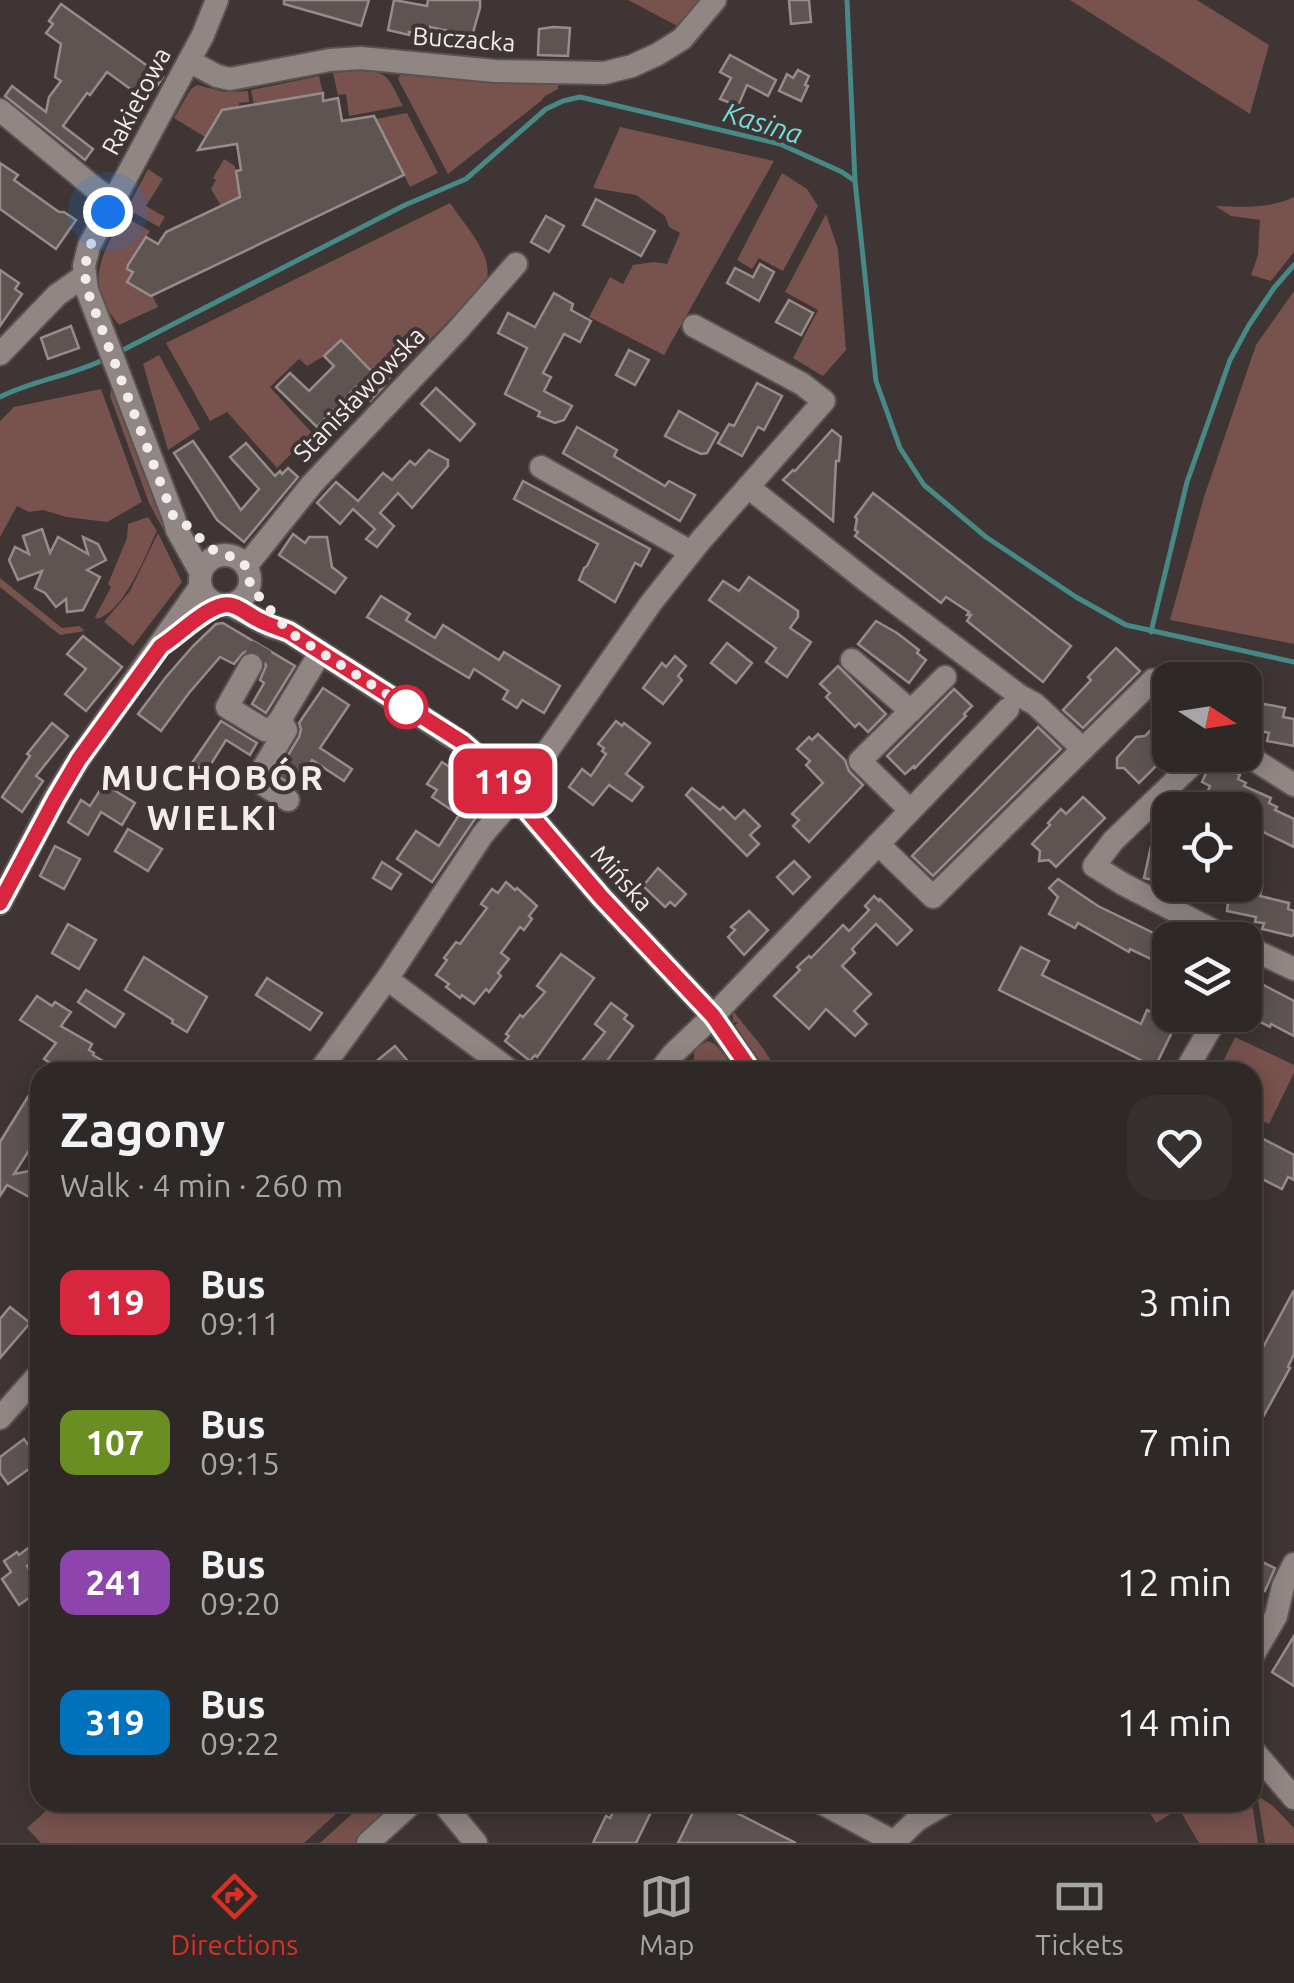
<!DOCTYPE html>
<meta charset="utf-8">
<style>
body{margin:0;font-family:Ubuntu,sans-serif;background:#36302f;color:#f1f3f6;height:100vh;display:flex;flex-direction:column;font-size:38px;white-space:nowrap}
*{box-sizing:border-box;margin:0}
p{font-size:32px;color:#a7a6a7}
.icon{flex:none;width:55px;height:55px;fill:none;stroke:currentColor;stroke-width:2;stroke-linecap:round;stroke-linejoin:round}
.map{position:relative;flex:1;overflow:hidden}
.drawer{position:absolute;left:30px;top:1062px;width:1232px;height:750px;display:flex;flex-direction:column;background:#2e2827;border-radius:30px;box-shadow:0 5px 25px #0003,0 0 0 2px #494444}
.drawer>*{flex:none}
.badge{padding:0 20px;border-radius:15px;font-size:35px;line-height:65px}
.needle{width:65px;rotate:102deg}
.buttons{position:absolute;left:1152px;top:662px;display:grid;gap:20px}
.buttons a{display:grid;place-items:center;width:110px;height:110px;border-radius:20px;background:#2e2827;box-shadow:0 5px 25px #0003,0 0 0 2px #494444;font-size:50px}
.you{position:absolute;width:50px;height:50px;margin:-25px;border:8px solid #fff;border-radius:50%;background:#1a73e8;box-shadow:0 0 0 15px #1a73e833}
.map>.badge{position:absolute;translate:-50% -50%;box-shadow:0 0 0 5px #fff}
.round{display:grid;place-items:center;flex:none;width:105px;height:105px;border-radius:30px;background:#36302f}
.headline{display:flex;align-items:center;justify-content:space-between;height:170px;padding:0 30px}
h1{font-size:48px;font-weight:700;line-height:75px}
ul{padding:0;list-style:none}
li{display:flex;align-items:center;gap:30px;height:140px;padding:0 30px}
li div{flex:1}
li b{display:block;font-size:38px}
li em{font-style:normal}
li .badge{min-width:110px;font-weight:700;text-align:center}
.menu{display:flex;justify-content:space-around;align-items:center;height:140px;border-top:2px solid #494444;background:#2e2827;font-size:28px;color:#a7a6a7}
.menu a{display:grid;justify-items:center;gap:5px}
.menu .active{color:#d93025}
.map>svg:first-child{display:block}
.green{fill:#78524d}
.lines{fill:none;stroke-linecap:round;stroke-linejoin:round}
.stream{stroke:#468986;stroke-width:5}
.building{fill:#5e5553;stroke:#978c8b;stroke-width:2.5}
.minor-tunnel{stroke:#595150;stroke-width:22;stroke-dasharray:22 11;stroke-linecap:butt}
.minor-casing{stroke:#5a5351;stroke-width:26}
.minor{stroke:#908684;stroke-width:22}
.line-casing{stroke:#fff;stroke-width:22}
.line{stroke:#d7263d;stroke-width:15}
.walk{stroke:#f2edec;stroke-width:10;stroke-dasharray:0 18}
.stop-dot{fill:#fff;stroke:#d7263d;stroke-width:5}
.labels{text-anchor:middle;stroke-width:8;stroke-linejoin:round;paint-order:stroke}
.street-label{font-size:25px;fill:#f2edec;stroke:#3e3534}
.water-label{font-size:28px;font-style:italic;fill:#74dfda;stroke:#3e3534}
.district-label{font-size:35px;font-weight:bold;letter-spacing:2.5px;fill:#f2edec;stroke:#3e3534}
</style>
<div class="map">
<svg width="1294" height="1843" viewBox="0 0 1294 1843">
<rect width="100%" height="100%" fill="#3e3534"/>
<g class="green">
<path d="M628,0H702L681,28Z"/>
<path d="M1070,0H1197L1269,45L1250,114Z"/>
<path d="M350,71C389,71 386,73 403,106L349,116L346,94L338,95L333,73Z"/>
<path d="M400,75L500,83H558V89L545,96L541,101L448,174L398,79Z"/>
<path d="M319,76L323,93L254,105L251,90Z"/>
<path d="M197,85L225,92L248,91L249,102L239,103V107L222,110L220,118H217L205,137L174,118L191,89Z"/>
<path d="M407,113L438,173L410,187L376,119Z"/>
<path d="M620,127L774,161L664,355L589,317L610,277L623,284L633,265L654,262L667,264L680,233L669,227L665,216L636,195L593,188Z"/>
<path d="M224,159L235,166L239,192L242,196L221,206L211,189L216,180L213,178Z"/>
<path d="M148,169L163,179L146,206L165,217L159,227L127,209Z"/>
<path d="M782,173L807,189L818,206L783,271L759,258L752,269L737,260Z"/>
<path d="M1294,197V252L1271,281L1251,275L1258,255L1260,220L1231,216L1215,206C1242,207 1269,209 1294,197Z"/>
<path d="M450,203C465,226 495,255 486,283L385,385L341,340L324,356L307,366L299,359L270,387L312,433L277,468L227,412L210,421L166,343Z"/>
<path d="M826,214L838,249L846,350L823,376L793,358L818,310L785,292Z"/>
<path d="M123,216L150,231L129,264L128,269L133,272L128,281L152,295L158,307L119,325C84,283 100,258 123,216Z"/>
<path d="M1294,291V644L1170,620L1204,497L1256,345Z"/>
<path d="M159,355L200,429L168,450L143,364Z"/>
<path d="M113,381L178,546L174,549L149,503L110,396Z"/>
<path d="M101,389L142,502L107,522L66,517L43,510L29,512L17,506L0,537V421L14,407Z"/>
<path d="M148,517L157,531C145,556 125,610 97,619L95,617L111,587L108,584L127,538L128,524Z"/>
<path d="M158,533L182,582L133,646L104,622L130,591Z"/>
<path d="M0,578L62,628L79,626L85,631L60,635L0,587Z"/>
<path d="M733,1011L763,1048L778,1072H764L734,1027L738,1022H733Z"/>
<path d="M1235,1037L1294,1065V1073L1269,1124L1253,1116L1252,1072H1218Z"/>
<path d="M708,1041C721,1045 728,1062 735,1072H691L694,1069V1049Z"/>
<path d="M1261,1798L1273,1806L1294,1828V1843H1265L1258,1800Z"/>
<path d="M55,1803V1802L348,1803L304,1843H41L27,1828Z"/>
<path d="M364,1803H398L355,1843H320Z"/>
<path d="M1144,1803H1252L1258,1843H1199L1179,1809L1156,1823Z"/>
</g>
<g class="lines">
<g class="stream">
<path d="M847,0L855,181"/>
<path d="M119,352L405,205L466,179L546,109L563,101L580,97L780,144L842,172L855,181L876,381L900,448L924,485L986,537L1076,597L1126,625L1294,662"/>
<path d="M0,397C33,380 71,376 105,359"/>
<path d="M1151,632L1187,482L1230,360L1249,325L1274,288L1294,265"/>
</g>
</g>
<g class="building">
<path d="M284,0H369L361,26L284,4Z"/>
<path d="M394,0L427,6L428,0H480V8L472,36L430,27L429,31L416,28L415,33L409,32V35L388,30Z"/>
<path d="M789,0H809L811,22L791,24Z"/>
<path d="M61,4L163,77L147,101L107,72L90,95L87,93L63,126L93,149L85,160L5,96L12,86L46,112L49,97L61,81L55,77L61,44L46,33L53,24L49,21Z"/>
<path d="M553,27L570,28L568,56L538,55L539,29Z"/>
<path d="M730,55L776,80L768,96L747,85L738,106L720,99L731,78L720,72Z"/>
<path d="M798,70L809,76L805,85L808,86L801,101L779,91L787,74L793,78Z"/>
<path d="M323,93V101L338,98L342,121L374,116L404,175L151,296L127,282L133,272L127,269L128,265L146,237L158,244L166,232L240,197L236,171L241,170L237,144L198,150L222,110Z"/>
<path d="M0,163L18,175L14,180L59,212H64L76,220L56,249L0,209Z"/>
<path d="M596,199L655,231L641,256L583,225Z"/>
<path d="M546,216L564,226L549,252L531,242Z"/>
<path d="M760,264L774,272L759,301L727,283L735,268L753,277Z"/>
<path d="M0,270L19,283L15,289L22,294L0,326Z"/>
<path d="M554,293L573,304L571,310L591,321L580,342L564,334L543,373L551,377L544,391L572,406L564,420L555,423L538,416L540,412L505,394L527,348L498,333L508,313L535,327Z"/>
<path d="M789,300L813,313L801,335L776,322Z"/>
<path d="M71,326L79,348L48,359L41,338Z"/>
<path d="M341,340L385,385L370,401L356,387L317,427L276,387L290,373L309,391L334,366L324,356Z"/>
<path d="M629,350L649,360L635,385L616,375Z"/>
<path d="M757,383L782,396L764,430L758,427L742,456L718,443L729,424L734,426Z"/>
<path d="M436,388L475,424L460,441L421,404Z"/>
<path d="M679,411L718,433L707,453L701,454L688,448L665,436Z"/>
<path d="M577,427L617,450L614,456L665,486L669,481L695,495L680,521L563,453Z"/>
<path d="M832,430L841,437L839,461H836L833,521L783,480L793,470L795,471Z"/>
<path d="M193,441L241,510L259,489L230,457L246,443L275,476L280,471L282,474L288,468L298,477L244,542L217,520L174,453Z"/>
<path d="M429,450L448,460V466L412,508L398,493L380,513L394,526L377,547L366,539L375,529L353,509L340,524L317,503L336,482L358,501L383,473L392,480L410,461L415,465Z"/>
<path d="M523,481L650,549L641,566L635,563L615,602L579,580L584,568L587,566L598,544L514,499Z"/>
<path d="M873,493L1071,646L1043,682L967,621L971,615H967L969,612L946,597L941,603L855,536L858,532L855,530L857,519L855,517Z"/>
<path d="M42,529L50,553L58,537L88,554L83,537L98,544L106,560L87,570L100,577L83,610L67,612L66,599L56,607L45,593L35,588L42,571L18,580L9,560L15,547L29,554L23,536Z"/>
<path d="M293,534L305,543L309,537H327L332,567L346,578L335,593L279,555Z"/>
<path d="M749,577L798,611V617L790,628L811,642L787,677L766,662L776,648L709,600L723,581L739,591Z"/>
<path d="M381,596L410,614L406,620L435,638L443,625L499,660L504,652L560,686L544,713L522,700L517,708L503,699L508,691L474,669L469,678L367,617Z"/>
<path d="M876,621L897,633L919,650L917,653L926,660L909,683L858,644Z"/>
<path d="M223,623L295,666L266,713L252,704L264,683L260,680L266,666L263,657L258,652L250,650L243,653L234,664L220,657L189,693L161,731L138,714L166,677L193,646L216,624Z"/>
<path d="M83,636L122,667L86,711L65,694L86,669L67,654Z"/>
<path d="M727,643L752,663L736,683L711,663Z"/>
<path d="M1116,648L1140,671L1083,728L1063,710L1091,680L1088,677Z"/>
<path d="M675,656L686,666L678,676L682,680L663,704L643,688L662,663L666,667Z"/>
<path d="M838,666L886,714L868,732L859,723L855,727L826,697L830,693L820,684Z"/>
<path d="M323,688L349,705L320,748L352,769L344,781L312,760L295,787L276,775L299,737L301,729L299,723Z"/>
<path d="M954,689L972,706L964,714L966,716L947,735L915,768L914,766L905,774L887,756Z"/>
<path d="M1254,702L1285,708L1283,717L1294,719V746L1267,741L1269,733L1249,728Z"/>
<path d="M221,721L257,743L250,755L226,740L206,772L192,763Z"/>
<path d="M616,721L622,726L624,723L650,743L626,774L643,787L632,801L609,785L593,805L569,787L582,769L591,776L606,754L602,751L604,748L598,744Z"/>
<path d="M1159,722L1170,733L1155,750L1164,758L1139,783L1124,768H1117V758L1136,737L1145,736Z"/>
<path d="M52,723L68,736L36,776L43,781L22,812L2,797L30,756L27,754Z"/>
<path d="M1038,727L1061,749L933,876L912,856Z"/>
<path d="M818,734L845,760L849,771L863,785L809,842L793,826L799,820L792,814L823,783L806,765L810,761L797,749L809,737L812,740Z"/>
<path d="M442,762L469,780L488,800L432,882L397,859L416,831L439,846L459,815L432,797L437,790L427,784Z"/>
<path d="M1221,765L1240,775L1238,779L1246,783L1244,786L1271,798L1269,803L1277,807L1275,810L1294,819V847L1255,828L1258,822L1245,815V810H1235L1206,795L1210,786L1202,782L1207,771L1210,768L1218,771Z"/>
<path d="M104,784L135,803L122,825L101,812L88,835L68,822L81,800L90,806Z"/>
<path d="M692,788L720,810L723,807L735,819L744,810L760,826L750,835L759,844L747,856L686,795Z"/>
<path d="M1083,797L1105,818L1056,867L1049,860L1039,861L1040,851L1032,844L1050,825L1048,823L1061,809L1066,814Z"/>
<path d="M128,829L162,849L148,871L115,851Z"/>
<path d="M55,846L80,859L64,889L40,876Z"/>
<path d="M1151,846L1170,851V884L1144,878Z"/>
<path d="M794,861L810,877L793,894L777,877Z"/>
<path d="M382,862L401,874L391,889L373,878Z"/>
<path d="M658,868L686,894L675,906L670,902L665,907L643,886Z"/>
<path d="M1058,879L1098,906L1170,941V968L1130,949L1129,952L1078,923L1075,928L1049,914L1058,897L1049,888Z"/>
<path d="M506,882L515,890L517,888L537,906L529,916L532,919L524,930L520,927L501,953L509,959L498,973L501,976L489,992L486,989L474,1004L462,995L460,998L446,987L449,984L436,975L447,960L444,958L456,942L460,944L487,908L481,904L492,889L498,893Z"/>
<path d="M1186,885H1246L1262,888L1260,896L1289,903L1288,909L1294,911V934L1292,936L1262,929L1264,923L1255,922L1256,917L1227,911L1228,902L1186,891Z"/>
<path d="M874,896L879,901L880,899L912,930L897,945L876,924L852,949L855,953L842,966L871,994L854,1011L867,1024L855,1036L826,1009L809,1029L774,996L800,970L797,967L809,956L811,958L843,925L849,931L869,910L865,906Z"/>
<path d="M749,911L768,930L744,955L728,937L735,930L731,927Z"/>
<path d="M68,924L96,940L79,969L52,953Z"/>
<path d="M1021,947L1049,961L1042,975L1141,1024L1147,1010L1176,1024L1155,1067L999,990Z"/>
<path d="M561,954L594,978L537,1057L535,1055L530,1061L505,1041L509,1036L506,1034L520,1015L523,1017L545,992L537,986Z"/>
<path d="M144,957L207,997L187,1032L172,1023L173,1020L125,990Z"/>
<path d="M267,978L322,1013L310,1030L256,995Z"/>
<path d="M1260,983L1294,1001V1036L1271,1024L1270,1027L1245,1014Z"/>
<path d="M86,990L124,1014L115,1027L78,1002Z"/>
<path d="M37,996L52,1006L55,1002L71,1012L61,1026L92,1044L89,1050L94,1053L93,1055L122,1072H52L56,1067L44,1059L56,1043L20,1020Z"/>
<path d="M611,1003L627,1015L624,1019L633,1026L607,1061L623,1072H573L605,1032L595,1024Z"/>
<path d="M395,1046L417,1072H363Z"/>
<path d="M29,1095L40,1102V1121L35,1129L40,1133L14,1174L40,1169V1203L7,1185L0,1196V1142Z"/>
<path d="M1252,1133L1294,1155V1180L1288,1177L1282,1189L1252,1174Z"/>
<path d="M1294,1290V1354L1288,1367L1290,1368L1252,1437V1373L1258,1363L1255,1362Z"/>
<path d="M10,1307L30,1323L0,1358V1319Z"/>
<path d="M24,1439L40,1461L8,1484L0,1473V1457Z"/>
<path d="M40,1539V1557L27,1566L40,1585V1590L19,1605L2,1579L11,1572L4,1561L17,1552L19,1555Z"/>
<path d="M1252,1557L1275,1568L1265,1591L1252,1585Z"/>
<path d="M1294,1636V1686L1272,1672Z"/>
<path d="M618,1802H656L636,1843H593L606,1816L610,1818Z"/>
<path d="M698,1802H715L796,1843H678Z"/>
</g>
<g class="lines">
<path class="minor-tunnel" d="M251,665L262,646"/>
<defs>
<g id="minor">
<path d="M189,61L217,76L230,79L330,60L361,58L495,71L604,73L632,66L658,54L682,39L715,0"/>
<path d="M0,110L97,190L114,200"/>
<path d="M0,354L57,295L84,276"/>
<path d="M541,467L691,552"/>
<path d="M748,487L868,582L1020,696L1035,704L1083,749"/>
<circle cx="225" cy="580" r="25"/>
<path d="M246,566L312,484L457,331L516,264"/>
<path d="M201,573L177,530L174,518L87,290L84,266L89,246L203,35L217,0"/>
<path d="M230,605L270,626L289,632L462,743L486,763L602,898L713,1016L752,1072"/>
<path d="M852,660L911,711"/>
<path d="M251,665L227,707L265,730L273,728L280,720"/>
<path d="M1245,754L1294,785"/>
<path d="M1202,755L1113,841L1094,866L1123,884L1232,940"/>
<path d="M288,800L256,780L286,730L280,720L320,653"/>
<path d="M910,810L860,761L945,677"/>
<path d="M878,844L933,897L1153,680"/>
<path d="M0,903L55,798L79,759L200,587"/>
<path d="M1245,946L1294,969"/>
<path d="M387,979L512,1072"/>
<path d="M319,1072L387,979L483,834L516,796L651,603L701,540L824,401L802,384L694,326"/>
<path d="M659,1072L673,1054L713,1016L1008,709"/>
<path d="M1185,1072L1218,1015"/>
<path d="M0,1418L40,1373"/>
<path d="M1252,1657L1276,1616L1283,1586L1294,1564"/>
<path d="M1252,1749L1294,1798"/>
<path d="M442,1802L476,1843"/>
<path d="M820,1802L894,1842"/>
<path d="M368,1843L413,1802"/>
<path d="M893,1843L917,1820L948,1802"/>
</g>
</defs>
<use href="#minor" class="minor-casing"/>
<use href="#minor" class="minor"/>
</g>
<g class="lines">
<defs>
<path id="line" d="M0,903L56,798L79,759L161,646C177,637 211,601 230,605C239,606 250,616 259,620C268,625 279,628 289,632L462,742L486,763L602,898L713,1016L752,1072"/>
</defs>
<use href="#line" class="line-casing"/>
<use href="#line" class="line"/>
<path class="walk" d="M108,212C92,241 81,255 87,290L174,518L184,523L211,549L242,561L249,572L250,586L289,632L421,716L406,707"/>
</g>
<circle class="stop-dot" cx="406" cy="707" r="20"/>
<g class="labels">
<g class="street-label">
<text transform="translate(464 39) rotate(4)" y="9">Buczacka</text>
<text transform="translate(136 101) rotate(-62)" y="9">Rakietowa</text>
<text transform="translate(359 394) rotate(-46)" y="9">Stanisławowska</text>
<text transform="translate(622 878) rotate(48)" y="9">Mińska</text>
</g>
<g class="water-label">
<text transform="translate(763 123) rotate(17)" y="10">Kasina</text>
</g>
<g class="district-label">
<text x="213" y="790">MUCHOBÓR<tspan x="213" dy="40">WIELKI</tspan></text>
</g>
</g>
</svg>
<div class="buttons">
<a><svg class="needle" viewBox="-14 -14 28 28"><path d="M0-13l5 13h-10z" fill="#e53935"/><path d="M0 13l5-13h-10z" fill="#a7a6a7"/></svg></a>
<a><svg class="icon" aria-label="locate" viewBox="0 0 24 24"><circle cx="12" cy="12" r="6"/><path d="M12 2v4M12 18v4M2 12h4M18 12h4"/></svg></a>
<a><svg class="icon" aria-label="layers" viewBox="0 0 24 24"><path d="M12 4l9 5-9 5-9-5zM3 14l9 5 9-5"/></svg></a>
</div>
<div class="you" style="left:108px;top:212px"></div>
<b class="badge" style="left:503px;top:781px;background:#d7263d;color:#fff">119</b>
<section class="drawer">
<div class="headline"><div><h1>Zagony</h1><p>Walk · 4 min · 260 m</p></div><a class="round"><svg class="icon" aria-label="heart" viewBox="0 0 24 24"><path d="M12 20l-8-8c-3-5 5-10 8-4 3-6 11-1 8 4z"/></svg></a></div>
<ul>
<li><span class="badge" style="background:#d7263d;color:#fff">119</span><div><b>Bus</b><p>09:11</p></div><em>3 min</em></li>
<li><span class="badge" style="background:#6b8e23;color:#fff">107</span><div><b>Bus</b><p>09:15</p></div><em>7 min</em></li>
<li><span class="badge" style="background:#8e44ad;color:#fff">241</span><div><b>Bus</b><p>09:20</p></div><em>12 min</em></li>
<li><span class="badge" style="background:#0072bc;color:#fff">319</span><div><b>Bus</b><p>09:22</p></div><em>14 min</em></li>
</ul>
</section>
</div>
<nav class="menu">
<a class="active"><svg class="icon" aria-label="directions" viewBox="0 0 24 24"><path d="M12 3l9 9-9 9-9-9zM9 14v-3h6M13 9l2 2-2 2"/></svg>Directions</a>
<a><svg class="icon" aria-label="map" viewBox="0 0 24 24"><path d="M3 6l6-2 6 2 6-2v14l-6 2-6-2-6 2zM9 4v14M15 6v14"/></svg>Map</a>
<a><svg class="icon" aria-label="tickets" viewBox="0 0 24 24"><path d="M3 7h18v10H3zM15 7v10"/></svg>Tickets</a>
</nav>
